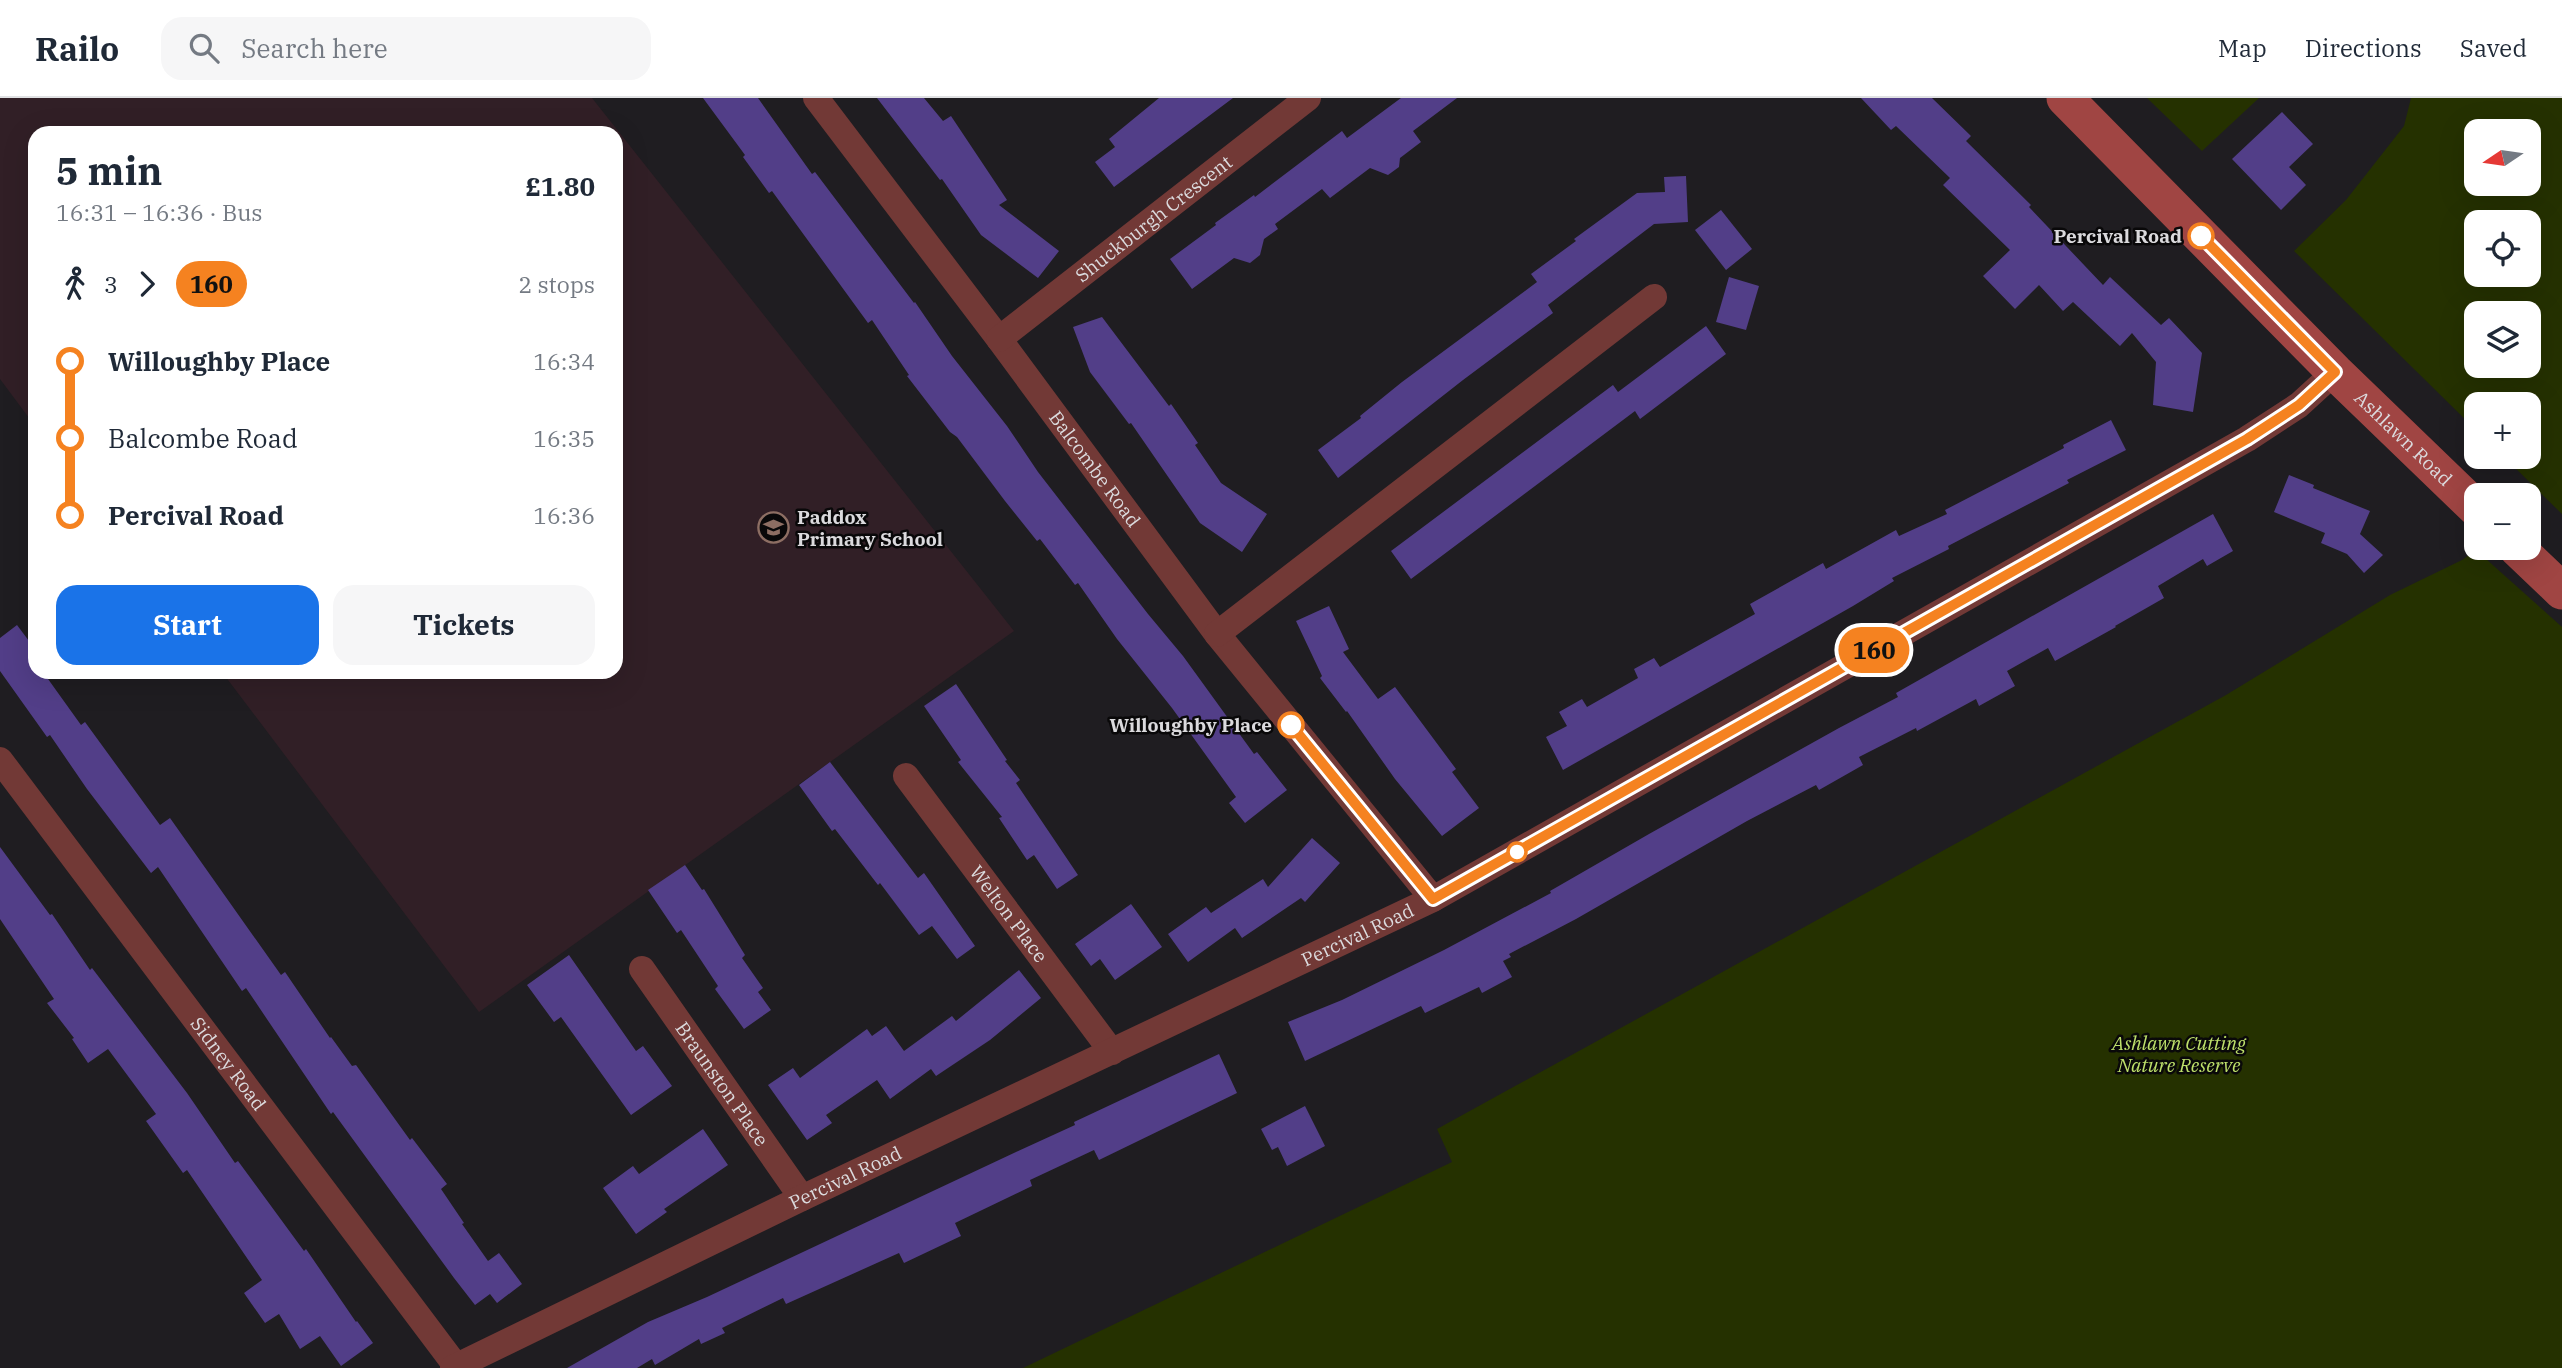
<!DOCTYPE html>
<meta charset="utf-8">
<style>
body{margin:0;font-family:"IBM Plex Serif",serif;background:#f6f6f7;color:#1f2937;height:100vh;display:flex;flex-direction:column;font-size:26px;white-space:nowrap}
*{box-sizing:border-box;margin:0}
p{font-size:23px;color:#747a83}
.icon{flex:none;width:38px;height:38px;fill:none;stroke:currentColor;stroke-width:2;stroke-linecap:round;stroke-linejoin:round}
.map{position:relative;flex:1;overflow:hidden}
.panel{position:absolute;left:28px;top:28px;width:595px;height:553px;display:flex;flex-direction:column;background:#fff;border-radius:21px;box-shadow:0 7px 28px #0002}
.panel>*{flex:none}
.badge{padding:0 14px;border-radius:23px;font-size:24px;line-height:46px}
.needle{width:46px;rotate:257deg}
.controls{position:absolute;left:2464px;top:21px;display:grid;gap:14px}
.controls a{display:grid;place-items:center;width:77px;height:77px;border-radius:14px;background:#fff;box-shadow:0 7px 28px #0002;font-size:35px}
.map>.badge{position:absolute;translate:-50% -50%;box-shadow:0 0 0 4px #fff}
.legs{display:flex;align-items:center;gap:10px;height:77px;padding:0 28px;font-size:23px}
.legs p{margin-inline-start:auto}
.overview{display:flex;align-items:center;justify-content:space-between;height:119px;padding:0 28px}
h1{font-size:38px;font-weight:700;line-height:52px}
.cta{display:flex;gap:14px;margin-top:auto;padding:14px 28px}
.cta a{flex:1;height:80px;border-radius:21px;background:#1a73e8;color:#fff;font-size:28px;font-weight:700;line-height:80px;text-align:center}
.cta a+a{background:#f6f6f7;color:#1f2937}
ul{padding:0 28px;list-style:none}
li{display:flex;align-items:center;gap:24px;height:77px;font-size:26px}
li i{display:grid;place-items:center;width:10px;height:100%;margin:0 9px;background:currentColor}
li i::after{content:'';width:18px;height:18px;margin:-9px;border:5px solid;border-radius:50%;background:#fff}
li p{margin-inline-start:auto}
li:first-child i{background:linear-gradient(#0000 50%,currentColor 0)}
li:last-child i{background:linear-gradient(currentColor 50%,#0000 0)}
header{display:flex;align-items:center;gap:42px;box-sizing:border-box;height:98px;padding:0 35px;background:#fff;border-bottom:2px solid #e0e1e3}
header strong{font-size:33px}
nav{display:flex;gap:38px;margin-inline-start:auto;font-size:24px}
.search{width:490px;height:63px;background:#f6f6f7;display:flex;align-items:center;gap:18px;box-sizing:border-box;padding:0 24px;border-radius:21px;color:#747a83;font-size:26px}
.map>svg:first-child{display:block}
.education{fill:#311f26}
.green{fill:#253100;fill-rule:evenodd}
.building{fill:#523e88}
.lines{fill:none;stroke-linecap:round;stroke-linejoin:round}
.street{stroke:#723936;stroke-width:26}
.secondary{stroke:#a04543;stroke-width:37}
.line-1-casing{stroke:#fff;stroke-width:16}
.line-1{stroke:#f58220;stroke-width:10}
.stop-1-dot{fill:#fff;stroke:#f58220;stroke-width:3.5}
.labels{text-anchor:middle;stroke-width:5;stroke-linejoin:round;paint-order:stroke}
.street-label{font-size:19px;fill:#dbdadd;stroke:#090809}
.stop-label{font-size:19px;font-weight:bold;fill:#dbdadd;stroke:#090809;text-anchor:end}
.poi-label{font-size:19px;font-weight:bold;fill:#dbdadd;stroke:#090809;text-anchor:start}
.park-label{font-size:19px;font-style:italic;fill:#bee06b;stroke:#090809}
</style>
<header>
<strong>Railo</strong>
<div class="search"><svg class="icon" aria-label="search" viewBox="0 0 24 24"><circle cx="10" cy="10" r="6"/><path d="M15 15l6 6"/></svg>Search here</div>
<nav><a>Map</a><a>Directions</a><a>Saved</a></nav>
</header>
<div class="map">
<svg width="2562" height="1270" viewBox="0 0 2562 1270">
<rect width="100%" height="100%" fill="#1f1d21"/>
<path class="education" d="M0,0H592L1014,533L479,914L222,574H616V35H35V328L0,281Z"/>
<g class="green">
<path d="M2147,0H2259L2202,53Z"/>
<path d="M2411,0H2562V416L2504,359H2529V306H2476V332L2294,153L2346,102L2404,28ZM2529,33V86H2476V33ZM2529,124V177H2476V124ZM2476,215H2529V268H2476Z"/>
<path d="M2476,452L2562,529V1270H1023L1452,1064L1437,1031L2226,597L2390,497L2462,462Z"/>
</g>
<g class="building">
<path d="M703,0H758L812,76L815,74L914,205L915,204L952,258L1007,328L1038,374L1148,516L1183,558L1254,656L1257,654L1287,692L1245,725L1229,705L1236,699L1172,610L1117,541L1078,485L1075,487L1040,441L1037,443L1005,403L957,339L950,334L907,278L909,277L872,222L868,225L772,93L769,95L743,59L745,57Z"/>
<path d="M877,0H924L943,23L951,18L1007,102L999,107L1059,153L1038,180L981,137L942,81L940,82Z"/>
<path d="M1159,0H1233L1114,89L1095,64L1115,49L1109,41Z"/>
<path d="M1401,0H1457L1413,33L1421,44L1400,60L1399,69L1388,77L1370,70L1330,100L1322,91L1275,126L1278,131L1264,141L1260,157L1250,165L1234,160L1192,191L1170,161L1216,127L1215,125L1254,97L1255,99L1342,33L1347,40Z"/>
<path d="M1861,0H1932L1971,38L1966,43L2031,107L2029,109L2103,187L2110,179L2161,227L2169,220L2202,255L2193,314L2153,307L2156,264L2132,235L2120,248L2073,204L2063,213L2039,187L2015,211L1983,178L2010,152L1943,87L1950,80L1896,28L1891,32Z"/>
<path d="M2282,14L2313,46L2289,69L2306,87L2281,112L2232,61Z"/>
<path d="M1686,78L1688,124L1654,126L1548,207L1553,215L1463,282L1338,380L1318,352L1361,320L1360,318L1402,284L1537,184L1531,176L1576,143L1574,141L1637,95L1665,94L1664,79Z"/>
<path d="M1721,112L1752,151L1726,172L1695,132Z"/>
<path d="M1729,179L1759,188L1746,232L1716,224Z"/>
<path d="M1102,219L1169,308L1171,306L1198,345L1195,347L1221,385L1267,416L1242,454L1200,425L1131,325L1129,326L1090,274L1073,229Z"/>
<path d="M1706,228L1726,256L1640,321L1635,313L1411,481L1391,453L1613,287L1618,294Z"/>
<path d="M2111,322L2126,352L2067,382L2069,385L1948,448L1949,451L1892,480L1894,483L1853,508L1563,672L1546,639L1567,628L1559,614L1582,601L1587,609L1638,580L1634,571L1654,560L1660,569L1755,516L1750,506L1823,465L1826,471L1896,432L1899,438L1947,416L1945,412L2064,350L2063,347Z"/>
<path d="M2289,377L2314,387L2313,390L2370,413L2360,436L2383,457L2364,475L2347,456L2321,445L2325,435L2274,414Z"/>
<path d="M2213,416L2233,453L2207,468L2203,461L2158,488L2164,500L2115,528L2116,529L2055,563L2048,550L2007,573L2015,588L1979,608L1976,601L1917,633L1916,630L1859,659L1863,667L1819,692L1816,687L1747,723L1576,821L1509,856L1511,859L1503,863L1512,879L1482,895L1479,889L1425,915L1421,908L1305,963L1288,924L1342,902L1444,852L1551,795L1550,793L1649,736L1839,630L1898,599L1896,595Z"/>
<path d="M1329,508L1349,551L1343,554L1378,601L1395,589L1456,671L1452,674L1479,710L1442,738L1395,681L1347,613L1346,614L1320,580L1322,578L1296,523Z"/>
<path d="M17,527L35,551V574H43L81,627L85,624L160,727L170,720L281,877L285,874L330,940L331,939L352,968L356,967L410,1042L412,1040L447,1086L441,1091L464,1125L462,1126L488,1163L499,1155L522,1186L497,1205L490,1196L475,1207L454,1180L333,1014L331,1016L246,890L242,893L158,769L151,775L87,691L50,637L47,639L0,573V540Z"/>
<path d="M956,586L1007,662L1005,663L1020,682L1016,685L1078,777L1057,791L1034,757L1027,762L999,720L1002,719L958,664L961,662L924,608Z"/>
<path d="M830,664L918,780L924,775L975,848L957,861L932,828L919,837L880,785L878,787L835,731L832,733L799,687Z"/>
<path d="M1312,740L1340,765L1305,804L1301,800L1242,840L1235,830L1188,864L1168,836L1206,809L1211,815L1263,781L1268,789Z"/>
<path d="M0,749L50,817L52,816L90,872L92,870L187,995L235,1065L238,1063L304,1153L306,1151L356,1224L357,1223L373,1245L341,1268L320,1238L300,1251L279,1216L265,1225L244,1195L262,1182L187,1072L183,1075L146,1023L156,1016L108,951L88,965L72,941L74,940L47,905L54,901L0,821Z"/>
<path d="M685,767L702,792L704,791L745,857L742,860L763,890L758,894L771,912L744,931L715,891L718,888L681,832L677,835L648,792Z"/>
<path d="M1131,806L1162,849L1115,882L1100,861L1091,868L1075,846Z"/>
<path d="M569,857L636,953L643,948L672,988L631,1017L561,919L554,924L527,887Z"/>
<path d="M1019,872L1041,900L990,942L936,978L931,971L890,1001L877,982L826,1017L832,1025L807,1042L768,987L793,970L800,980L867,931L872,938L886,928L904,953L952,918L956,923Z"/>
<path d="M1219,956L1237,995L1099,1062L1094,1052L1030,1082L1032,1088L955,1125L961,1138L904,1165L899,1155L786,1206L783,1200L722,1230L725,1235L701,1246L699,1241L655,1267L652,1261L637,1270H567L648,1224L707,1199L1016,1054L1075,1027L1074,1024Z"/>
<path d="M1305,1008L1325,1048L1287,1068L1278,1049L1272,1052L1261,1031Z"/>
<path d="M703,1031L728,1067L664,1111L667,1114L636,1136L603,1090L633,1068L639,1076Z"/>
</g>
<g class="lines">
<g class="street">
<path id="s1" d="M816,0L999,241L1217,536L1433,801"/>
<path id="s2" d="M999,241L1308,0"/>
<path d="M1217,536L1654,199"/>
<path id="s3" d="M0,662L456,1268"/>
<path id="s4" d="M906,678L1112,954"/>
<path id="s5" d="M642,871L802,1100"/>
<path id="s6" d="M453,1270L802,1100L1433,801L2247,341L2299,307L2335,274"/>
</g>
<g class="secondary">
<path id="s7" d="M2065,0L2335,274L2476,410"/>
<path d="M2517,450L2562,493"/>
</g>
</g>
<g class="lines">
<defs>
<path id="line-1" d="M1291,627L1433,801L2247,341L2299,307L2335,274L2201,138"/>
</defs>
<use href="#line-1" class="line-1-casing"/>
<use href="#line-1" class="line-1"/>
</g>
<defs>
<symbol id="school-ring" viewBox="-11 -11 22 22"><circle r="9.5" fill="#090809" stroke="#8d6e63" stroke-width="1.5"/><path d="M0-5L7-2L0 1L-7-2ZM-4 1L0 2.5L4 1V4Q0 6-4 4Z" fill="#8d6e63"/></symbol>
</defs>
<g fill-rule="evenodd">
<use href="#school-ring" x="756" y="412" width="35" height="35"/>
</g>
<g class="stop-1-dot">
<circle cx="2201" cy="138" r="12"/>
<circle cx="1291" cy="627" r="12"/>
<circle cx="1517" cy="754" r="9"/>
</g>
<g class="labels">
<g class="street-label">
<text dy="7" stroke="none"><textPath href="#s2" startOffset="196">Shuckburgh Crescent</textPath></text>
<text dy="7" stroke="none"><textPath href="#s7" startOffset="480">Ashlawn Road</textPath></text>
<text dy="7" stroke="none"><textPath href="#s1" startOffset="464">Balcombe Road</textPath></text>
<text dy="7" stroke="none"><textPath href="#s4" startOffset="172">Welton Place</textPath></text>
<text dy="7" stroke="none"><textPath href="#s6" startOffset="1003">Percival Road</textPath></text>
<text dy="7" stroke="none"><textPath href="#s3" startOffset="380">Sidney Road</textPath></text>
<text dy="7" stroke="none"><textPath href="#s5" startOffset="140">Braunston Place</textPath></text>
<text dy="7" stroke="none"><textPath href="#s6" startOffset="436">Percival Road</textPath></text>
</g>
<g class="stop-label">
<text x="2182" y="145">Percival Road</text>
<text x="1272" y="634">Willoughby Place</text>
</g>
<g class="poi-label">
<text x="797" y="426">Paddox<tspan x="797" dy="22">Primary School</tspan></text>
</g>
<g class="park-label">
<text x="2179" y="952">Ashlawn Cutting<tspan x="2179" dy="22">Nature Reserve</tspan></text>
</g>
</g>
</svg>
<div class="controls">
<a><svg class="needle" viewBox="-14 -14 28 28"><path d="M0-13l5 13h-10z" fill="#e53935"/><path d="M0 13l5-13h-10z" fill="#747a83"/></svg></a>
<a><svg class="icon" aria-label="locate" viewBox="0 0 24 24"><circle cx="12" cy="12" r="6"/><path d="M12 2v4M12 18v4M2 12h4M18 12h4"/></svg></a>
<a><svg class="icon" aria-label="layers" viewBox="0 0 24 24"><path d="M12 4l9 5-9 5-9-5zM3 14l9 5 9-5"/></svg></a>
<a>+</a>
<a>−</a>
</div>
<b class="badge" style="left:1874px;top:552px;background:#f58220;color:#111">160</b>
<section class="panel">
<div class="overview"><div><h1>5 min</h1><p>16:31 – 16:36 · Bus</p></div><b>£1.80</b></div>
<div class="legs"><svg class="icon" aria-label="walk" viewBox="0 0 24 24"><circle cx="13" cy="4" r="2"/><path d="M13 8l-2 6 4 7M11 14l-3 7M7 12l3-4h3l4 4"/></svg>3<svg class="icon" aria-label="forward" viewBox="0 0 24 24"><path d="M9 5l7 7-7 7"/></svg><b class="badge" style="background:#f58220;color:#111">160</b><p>2 stops</p></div>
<ul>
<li><i style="color:#f58220"></i><b>Willoughby Place</b><p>16:34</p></li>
<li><i style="color:#f58220"></i><span>Balcombe Road</span><p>16:35</p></li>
<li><i style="color:#f58220"></i><b>Percival Road</b><p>16:36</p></li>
</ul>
<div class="cta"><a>Start</a><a>Tickets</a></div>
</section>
</div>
